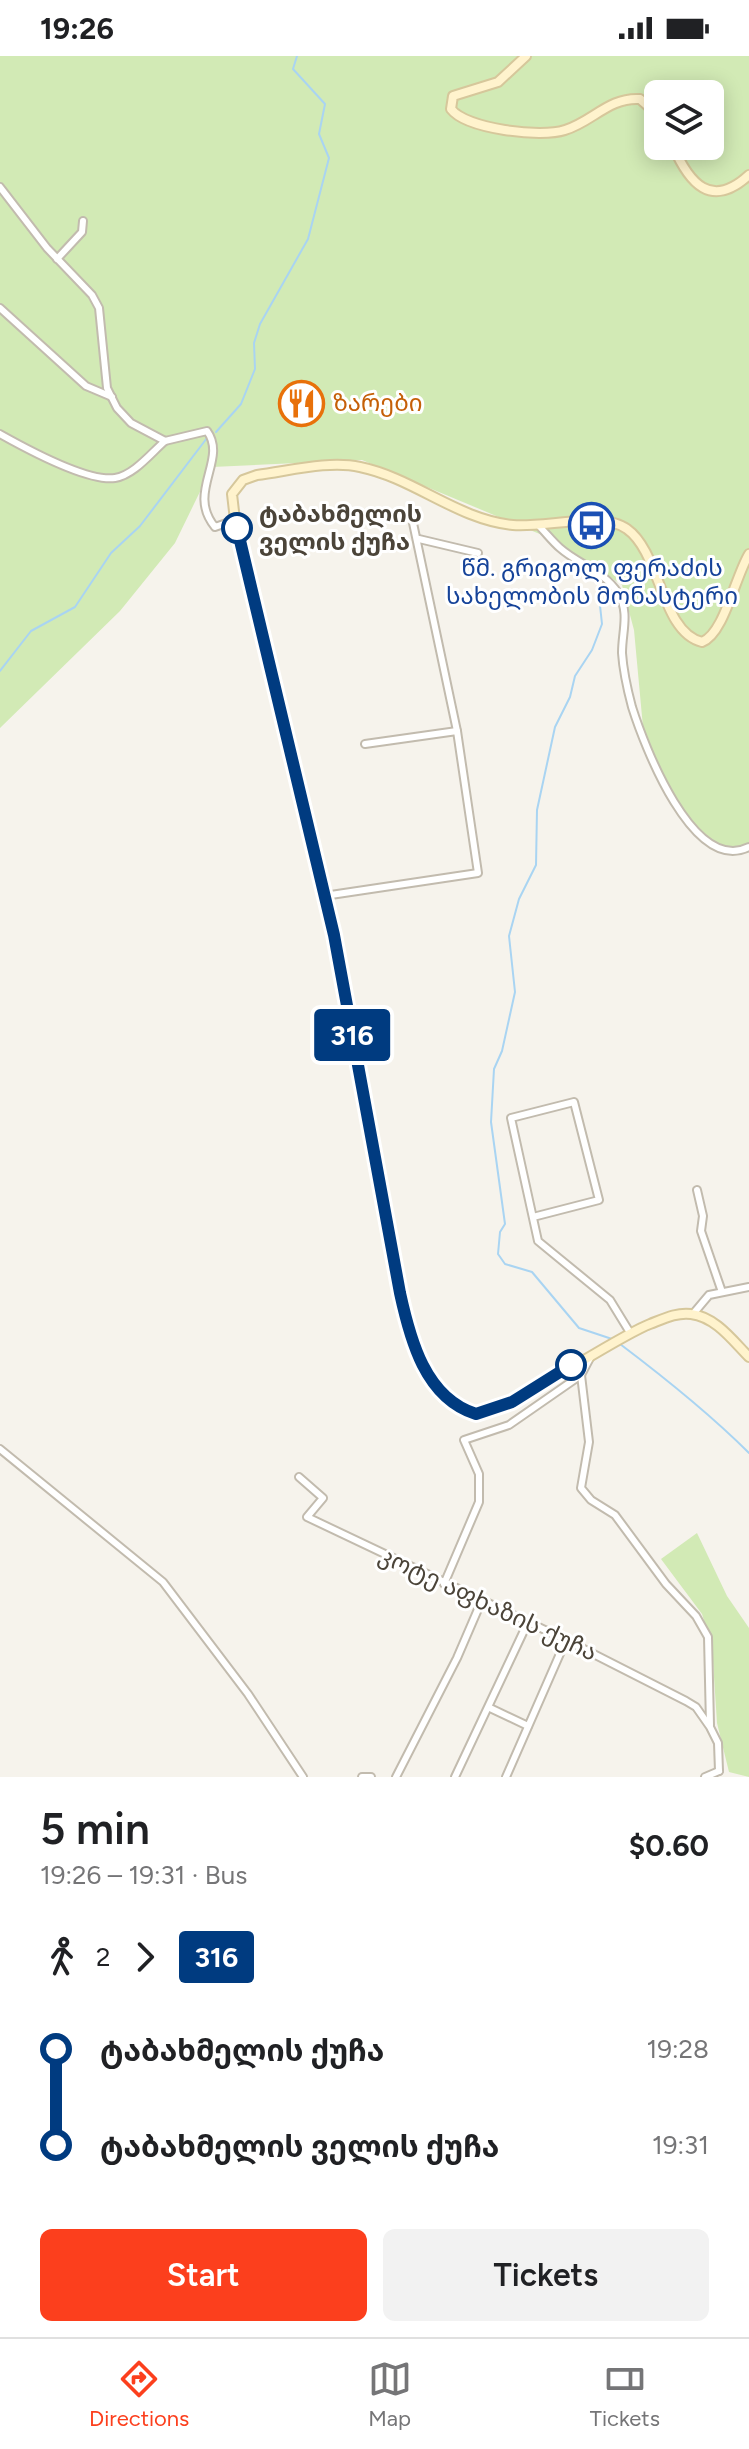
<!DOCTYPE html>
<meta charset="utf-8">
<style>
body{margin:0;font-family:Figtree,"Noto Sans Georgian",sans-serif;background:#f2f2f2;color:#202124;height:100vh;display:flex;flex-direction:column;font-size:30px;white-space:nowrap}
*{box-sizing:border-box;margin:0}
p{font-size:26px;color:#757577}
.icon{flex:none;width:44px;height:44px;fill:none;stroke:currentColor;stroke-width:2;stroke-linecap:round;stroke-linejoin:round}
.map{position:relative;height:1721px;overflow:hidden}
.details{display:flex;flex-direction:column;background:#fff;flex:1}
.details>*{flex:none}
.badge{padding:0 16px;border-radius:6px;font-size:28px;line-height:52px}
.buttons{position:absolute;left:644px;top:24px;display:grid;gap:16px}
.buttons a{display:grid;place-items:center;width:80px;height:80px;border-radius:12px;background:#fff;box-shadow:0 4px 20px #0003;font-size:40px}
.map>.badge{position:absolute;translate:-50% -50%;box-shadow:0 0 0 4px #fff}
.legs{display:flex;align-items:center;gap:12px;height:88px;padding:0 40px;font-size:26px}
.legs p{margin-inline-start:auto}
.head{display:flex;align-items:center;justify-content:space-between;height:136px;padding:0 40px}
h1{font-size:44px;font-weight:600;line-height:60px}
.cta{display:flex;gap:16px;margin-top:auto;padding:16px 40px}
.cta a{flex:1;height:92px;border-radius:12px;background:#fc3f1d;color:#fff;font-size:32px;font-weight:600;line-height:92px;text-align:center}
.cta a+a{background:#f2f2f2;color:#202124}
ul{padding:0 40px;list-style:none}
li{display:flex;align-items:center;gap:28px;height:96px;font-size:30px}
li i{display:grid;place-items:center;width:12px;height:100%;margin:0 10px;background:currentColor}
li i::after{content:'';width:20px;height:20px;margin:-10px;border:6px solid;border-radius:50%;background:#fff}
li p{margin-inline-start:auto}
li:first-child i{background:linear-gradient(#0000 50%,currentColor 0)}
li:last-child i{background:linear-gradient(currentColor 50%,#0000 0)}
.status{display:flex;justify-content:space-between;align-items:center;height:56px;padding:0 40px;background:#fff;direction:ltr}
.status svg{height:22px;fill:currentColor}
.menu{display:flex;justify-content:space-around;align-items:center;height:112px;border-top:2px solid #e0e0e0;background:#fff;font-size:22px;color:#757577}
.menu a{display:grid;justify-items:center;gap:4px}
.menu .on{color:#fc3f1d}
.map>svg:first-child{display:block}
.green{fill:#d2eab5;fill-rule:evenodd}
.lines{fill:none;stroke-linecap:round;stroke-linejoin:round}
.stream{stroke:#a9d4f2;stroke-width:2}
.street-casing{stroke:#c2bbae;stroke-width:10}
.secondary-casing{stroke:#d6c79b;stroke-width:12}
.street{stroke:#fff;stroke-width:6}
.secondary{stroke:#fff3cd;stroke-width:8}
.line-1-casing{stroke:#fff;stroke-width:18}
.line-1{stroke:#003b80;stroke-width:12}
.stop-1-dot{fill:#fff;stroke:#003b80;stroke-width:4}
.labels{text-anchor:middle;stroke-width:6;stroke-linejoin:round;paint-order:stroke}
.food-label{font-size:24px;fill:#c56008;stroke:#fff;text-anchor:start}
.stop-label{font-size:24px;font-weight:bold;fill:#4b4439;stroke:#fff;text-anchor:start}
.transit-label{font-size:24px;fill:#164399;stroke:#fff}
.street-label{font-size:24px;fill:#4b4439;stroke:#fff}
</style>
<div class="status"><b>19:26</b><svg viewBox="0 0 49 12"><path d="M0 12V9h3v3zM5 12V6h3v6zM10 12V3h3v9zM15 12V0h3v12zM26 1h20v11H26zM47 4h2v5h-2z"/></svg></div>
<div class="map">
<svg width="749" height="1721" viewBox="0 0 749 1721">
<rect width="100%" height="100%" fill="#f6f3ec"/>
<g class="green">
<path d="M0,0H749V790L728,794L704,783L669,732L644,682L634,574L622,529L554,484L362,404L212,411L175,487L120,555L0,672ZM658,38H710V90H658Z"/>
<path d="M697,1477L727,1540L749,1572V1721L729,1716L717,1667L712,1590L702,1558L661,1503Z"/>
</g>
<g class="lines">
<g class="stream">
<path d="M216,376L241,348L255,313L254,287L260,268L308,183L329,102L319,78L325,48L293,13L297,0"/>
<path d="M598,531L602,568L592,594L575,620L570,641L555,671L537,754L536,809L519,843L509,880L515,936L502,995L494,1013L491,1066L505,1168L500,1176L498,1198L505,1208L532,1216L579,1272L615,1284"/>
<path d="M0,615L31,575L75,551L111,497L140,470L207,382"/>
<path d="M620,1288C665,1322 709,1357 749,1397"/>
</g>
<defs>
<g id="street">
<path d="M0,131L47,192L92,239L99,252L107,332L117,352L131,367L165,385L207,375C228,404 186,436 215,471L235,464"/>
<path d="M57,203L82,176L83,165"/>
<path d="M0,252L86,330L112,341"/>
<path d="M0,378C25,392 87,426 115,422C134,419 151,397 165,385"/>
<path d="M413,467L457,675"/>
<path d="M539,470C546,477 553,486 560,492C578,508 604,515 618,537C630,557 622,575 622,597C623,612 628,636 632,651C644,689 693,819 749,791"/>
<path d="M419,483L478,497"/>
<path d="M324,840L478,817L457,675L365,688"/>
<path d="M697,1134L703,1160L701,1175L722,1236"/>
<path d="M533,1161L599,1144L574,1046L511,1062L538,1185L610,1244L629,1275"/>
<path d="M693,1258L709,1239L749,1231"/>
<path d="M581,1319L589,1386L581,1432L591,1444L615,1459L666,1528L696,1560L708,1581L710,1669"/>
<path d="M0,1393L163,1526L248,1638L303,1721"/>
<path d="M299,1421L323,1442L307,1461L566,1584L686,1645L696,1651L710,1671L718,1687L719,1715"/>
<path d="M444,1528L479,1446V1418L464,1384L509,1369L581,1319L590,1302"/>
<path d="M490,1652L528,1670"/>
<path d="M362,1721H371"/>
<path d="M396,1721L457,1602L482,1544"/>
<path d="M455,1721L528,1566"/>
<path d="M506,1721L566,1584"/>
<path d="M705,1721L719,1715"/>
</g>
<g id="secondary">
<path d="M526,0L498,26L453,40L451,53C466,73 541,82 565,74C592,66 609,41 640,43L658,59"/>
<path d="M673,90C689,127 711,154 749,119"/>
<path d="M749,498C735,521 724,578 702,586C661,576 661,497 627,473C604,455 544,472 513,469C458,464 414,422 360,411C329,404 289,415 257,419L243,424L232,438L235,464L334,879L406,1265C415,1295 439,1354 477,1358C502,1360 613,1282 650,1268C663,1263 677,1256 691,1258C716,1261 733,1285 749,1301"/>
</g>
</defs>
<use href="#street" class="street-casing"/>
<use href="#secondary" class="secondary-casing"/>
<use href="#street" class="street"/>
<use href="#secondary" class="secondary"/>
</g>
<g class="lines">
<defs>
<path id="line-1" d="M237,472L334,879L400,1237C410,1283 425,1342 476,1358L512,1346L571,1309"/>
</defs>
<use href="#line-1" class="line-1-casing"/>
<use href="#line-1" class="line-1"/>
</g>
<defs>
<symbol id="restaurant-ring" viewBox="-11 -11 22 22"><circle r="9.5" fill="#fff" stroke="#e8710a" stroke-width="1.5"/><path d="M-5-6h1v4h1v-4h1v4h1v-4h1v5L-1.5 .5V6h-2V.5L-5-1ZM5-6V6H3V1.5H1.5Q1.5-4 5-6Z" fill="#e8710a"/></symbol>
<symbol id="bus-ring" viewBox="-11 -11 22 22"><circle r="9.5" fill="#fff" stroke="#1a4fb4" stroke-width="1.5"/><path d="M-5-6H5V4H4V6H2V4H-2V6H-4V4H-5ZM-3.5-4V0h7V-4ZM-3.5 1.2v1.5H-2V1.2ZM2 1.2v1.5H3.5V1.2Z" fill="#1a4fb4"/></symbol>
</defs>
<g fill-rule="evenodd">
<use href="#restaurant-ring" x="276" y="322" width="51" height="51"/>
<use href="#bus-ring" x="566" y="444" width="51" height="51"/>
</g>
<g class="stop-1-dot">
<circle cx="237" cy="472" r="14"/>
<circle cx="571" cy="1309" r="14"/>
</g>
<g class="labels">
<g class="food-label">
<text x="333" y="355">ზარები</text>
</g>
<g class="stop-label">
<text x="259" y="466">ტაბახმელის<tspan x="259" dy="28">ველის ქუჩა</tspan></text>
</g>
<g class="transit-label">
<text x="592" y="520">წმ. გრიგოლ ფერაძის<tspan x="592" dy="28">სახელობის მონასტერი</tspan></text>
</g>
<g class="street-label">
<text transform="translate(488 1548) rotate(25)" y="8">კოტე აფხაზის ქუჩა</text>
</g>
</g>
</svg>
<div class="buttons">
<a><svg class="icon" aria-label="layers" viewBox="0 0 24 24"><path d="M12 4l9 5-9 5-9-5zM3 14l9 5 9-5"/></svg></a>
</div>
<b class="badge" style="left:352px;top:979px;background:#003b80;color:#fff">316</b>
</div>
<section class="details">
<div class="head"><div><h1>5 min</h1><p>19:26 – 19:31 · Bus</p></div><b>$0.60</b></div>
<div class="legs"><svg class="icon" aria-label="walk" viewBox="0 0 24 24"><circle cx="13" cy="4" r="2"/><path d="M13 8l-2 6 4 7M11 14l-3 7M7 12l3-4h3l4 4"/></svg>2<svg class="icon" aria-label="forward" viewBox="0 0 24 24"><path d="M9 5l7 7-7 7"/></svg><b class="badge" style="background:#003b80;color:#fff">316</b></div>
<ul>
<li><i style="color:#003b80"></i><b>ტაბახმელის ქუჩა</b><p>19:28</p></li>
<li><i style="color:#003b80"></i><b>ტაბახმელის ველის ქუჩა</b><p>19:31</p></li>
</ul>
<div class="cta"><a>Start</a><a>Tickets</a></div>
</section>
<nav class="menu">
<a class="on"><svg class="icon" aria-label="directions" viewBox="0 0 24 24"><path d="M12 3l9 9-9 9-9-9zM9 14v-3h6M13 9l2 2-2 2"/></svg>Directions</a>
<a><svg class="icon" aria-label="map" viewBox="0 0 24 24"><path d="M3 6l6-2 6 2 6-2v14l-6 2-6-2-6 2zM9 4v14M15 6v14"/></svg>Map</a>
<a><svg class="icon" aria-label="tickets" viewBox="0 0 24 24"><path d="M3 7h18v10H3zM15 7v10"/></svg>Tickets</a>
</nav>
